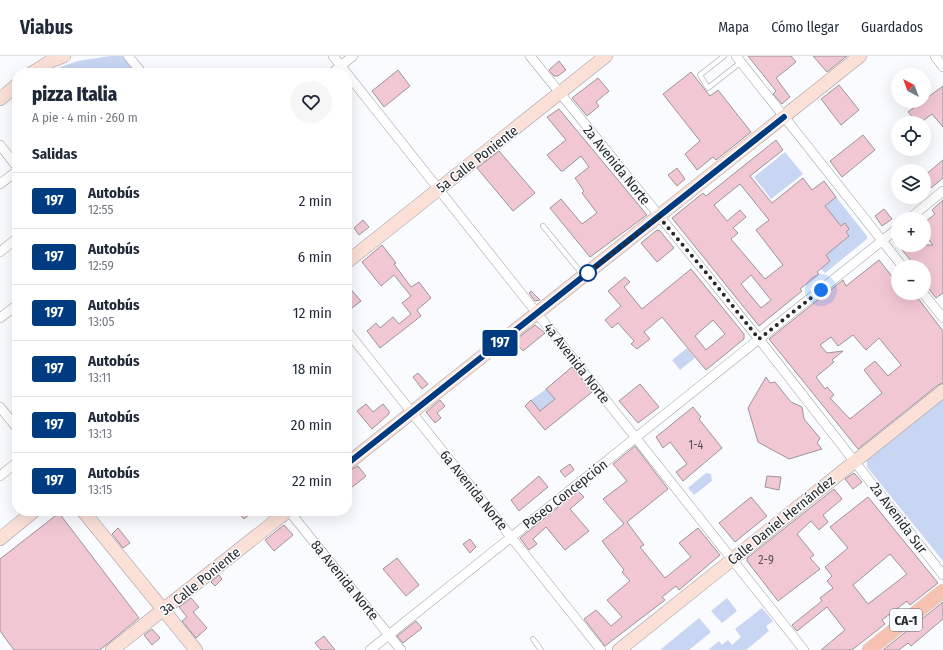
<!DOCTYPE html>
<html lang="es">
<meta charset="utf-8">
<style>
body{margin:0;font-family:"Fira Sans Condensed",sans-serif;background:#f6f6f7;color:#1f2937;height:100vh;display:flex;flex-direction:column;font-size:15px;white-space:nowrap}
*{box-sizing:border-box;margin:0}
p{font-size:13px;color:#747a83}
.icon{flex:none;width:22px;height:22px;fill:none;stroke:currentColor;stroke-width:2;stroke-linecap:round;stroke-linejoin:round}
.map{position:relative;flex:1;overflow:hidden}
.details{position:absolute;left:12px;top:12px;width:340px;height:448px;display:flex;flex-direction:column;background:#fff;border-radius:16px;box-shadow:0 4px 16px #0002}
.details>*{flex:none}
.badge{padding:0 8px;border-radius:3px;font-size:14px;line-height:26px}
.needle{width:26px;rotate:319deg}
.tools{position:absolute;left:891px;top:12px;display:grid;gap:8px}
.tools a{display:grid;place-items:center;width:40px;height:40px;border-radius:50%;background:#fff;box-shadow:0 4px 16px #0002;font-size:20px}
.you{position:absolute;width:20px;height:20px;margin:-10px;border:3px solid #fff;border-radius:50%;background:#1a73e8;box-shadow:0 0 0 6px #1a73e833}
.map>.badge{position:absolute;translate:-50% -50%;box-shadow:0 0 0 2px #fff}
h2{padding:0 20px;font-size:15px;line-height:36px}
.round{display:grid;place-items:center;flex:none;width:42px;height:42px;border-radius:21px;background:#f6f6f7}
.head{display:flex;align-items:center;justify-content:space-between;height:68px;padding:0 20px}
h1{font-size:19px;font-weight:800;line-height:30px}
ul{padding:0;list-style:none}
li{display:flex;align-items:center;gap:12px;height:56px;padding:0 20px;border-top:1px solid #e0e1e3}
li div{flex:1}
li b{display:block;font-size:15px}
li em{font-style:normal}
li .badge{min-width:44px;font-weight:700;text-align:center}
header{display:flex;align-items:center;gap:24px;box-sizing:border-box;height:56px;padding:0 20px;background:#fff;border-bottom:1px solid #e0e1e3}
header strong{font-size:19px}
nav{display:flex;gap:22px;margin-inline-start:auto;font-size:14px}
.map>svg:first-child{display:block}
.green{fill:#c8d6f3}
.building{fill:#f2c7d4;stroke:#9c9597;fill-rule:evenodd}
.lines{fill:none;stroke-linecap:round;stroke-linejoin:round}
.lane-casing{stroke:#9fa1a7;stroke-width:5.5}
.street-casing{stroke:#9fa1a7;stroke-width:10}
.secondary-casing{stroke:#9fa1a7;stroke-width:14}
.primary-casing{stroke:#d8d8d9;stroke-width:15}
.lane{stroke:#fff;stroke-width:4.5}
.street{stroke:#fff;stroke-width:9}
.secondary{stroke:#fae0d7;stroke-width:13}
.primary{stroke:#f6c1b0;stroke-width:14}
.line-casing{stroke:#fff;stroke-width:9}
.line{stroke:#003b80;stroke-width:6}
.walk{stroke:#27282a;stroke-width:4;stroke-dasharray:0 7.2}
.stop-dot{fill:#fff;stroke:#003b80;stroke-width:2}
.labels{text-anchor:middle;stroke-width:3;stroke-linejoin:round;paint-order:stroke}
.number-label{font-size:12px;fill:#5a5054}
.shield{fill:#fafbfe;stroke:#66676a;stroke-width:1}
.shield-label{font-size:13px;font-weight:bold;fill:#27282a}
.street-label{font-size:14px;fill:#27282a;stroke:#fafbfe}
</style>
<header>
<strong>Viabus</strong>
<nav><a>Mapa</a><a>Cómo llegar</a><a>Guardados</a></nav>
</header>
<div class="map">
<svg width="943" height="594" viewBox="0 0 943 594">
<rect width="100%" height="100%" fill="#fafbfe"/>
<g class="green">
<path d="M110,0H123L136,16L50,17L49,15L78,5Z"/>
<path d="M785,96L803,118L771,143L754,121Z"/>
<path d="M836,141L867,180V183L825,217L821,213L830,205L822,195L829,196L849,180L846,176L849,173L845,167L841,170L825,150Z"/>
<path d="M687,292L695,302L680,314L672,304Z"/>
<path d="M546,333L555,343L540,355L531,344Z"/>
<path d="M943,342V505L867,411V403Z"/>
<path d="M706,417L711,418L712,425L694,439L688,432Z"/>
<path d="M727,542L737,555L722,567L711,555Z"/>
<path d="M762,552L773,565L766,570L769,575L746,594H708L719,585L722,589L728,584L732,589L741,581L735,573Z"/>
<path d="M699,562L711,576L689,594H660Z"/>
</g>
<g class="building">
<path d="M748,0H791L796,6L776,22L790,41L782,48L773,38L776,35Z"/>
<path d="M813,0H847L827,16Z"/>
<path d="M559,5L566,14L558,20H554L549,14Z"/>
<path d="M398,14L410,30L384,51L372,35Z"/>
<path d="M691,16L710,40L718,34L751,76L716,104L713,101L697,114L685,98L700,85L663,38Z"/>
<path d="M598,22L609,35L596,46L599,50L587,60L572,42Z"/>
<path d="M839,29L859,54L841,69L821,43Z"/>
<path d="M943,30V71L932,58L920,67H918L908,56Z"/>
<path d="M559,53L647,159L590,201L550,152L561,143L582,168L597,157L582,137L584,135L575,122L589,111L581,100L563,115H561L547,99L566,84L547,61Z"/>
<path d="M863,79L875,94L842,121L830,105Z"/>
<path d="M776,84L783,94L750,120L772,147L803,122L812,134L824,125L836,141L825,150L841,170L845,167L849,173L846,176L849,180L826,199L830,205L817,216L819,218L800,233L802,235L759,270L672,162L703,137L706,140ZM740,128L769,164L756,174L783,209L765,223L731,183L738,177L733,172L746,161L740,154L727,165L714,149ZM751,219L771,244L761,252L741,228Z"/>
<path d="M499,95L535,137L513,155L477,112Z"/>
<path d="M943,104V122L931,132L924,123V120Z"/>
<path d="M677,112L685,123L677,130L668,119Z"/>
<path d="M943,144V237L936,242L924,227V211H916L898,189H933L924,178V170L925,166L935,158L932,154Z"/>
<path d="M884,153L892,163L882,170L875,160Z"/>
<path d="M363,164L369,171L359,179L354,172Z"/>
<path d="M657,174L660,175L674,192L657,206L641,187Z"/>
<path d="M382,189L396,207L394,208L411,231L419,226L431,242L417,254L421,260L380,292L367,275L376,267L380,272L393,261L399,268L411,258L402,247L411,240L394,219L381,230L362,206Z"/>
<path d="M879,204L898,228V237H914L943,275V327L938,329L858,393L769,283L843,224L846,230ZM853,279L866,294L879,282L901,309L888,320L875,305L864,314L882,337L850,363L830,342L834,339L827,331L825,333L816,321L834,306L832,304L843,295L827,297L820,289L831,281L838,290Z"/>
<path d="M691,213L744,278V283L706,314L662,261L644,276L650,283L637,293L631,288L634,285L618,267L612,272L605,264L621,250L608,235L625,221L630,226L624,231L642,253ZM713,264L725,278L706,294L695,280Z"/>
<path d="M347,229L361,245L347,256Z"/>
<path d="M531,235L540,244L535,245L529,237Z"/>
<path d="M535,269L545,277L523,295L514,285Z"/>
<path d="M572,311L592,336L545,374L525,350L531,344L540,355L555,343L546,333Z"/>
<path d="M418,317L428,328L422,333L413,321Z"/>
<path d="M766,321L770,327L775,326L791,346L802,351L804,363L820,382L817,387L822,393L789,403L758,386L748,352Z"/>
<path d="M640,328L659,351L638,367L619,345Z"/>
<path d="M440,344L445,350L437,357L441,362L435,367L426,356Z"/>
<path d="M366,348L373,356L383,348L389,355V358L372,373L357,355Z"/>
<path d="M693,351L701,361L699,363L722,392L683,425L676,416L687,408L670,386L663,392L656,381Z"/>
<path d="M635,390L668,433L627,466L644,489L640,491L665,522L691,501L679,487L698,472L720,499L679,534L676,530L662,541L665,544L605,590L584,563L596,554L611,570L622,561L607,544L630,525L622,516L624,514L602,485L624,468L603,443L627,425L613,408Z"/>
<path d="M570,408L574,414L565,421L560,415Z"/>
<path d="M358,410L366,420L351,432L347,427V416Z"/>
<path d="M854,417L862,426L853,433L845,423Z"/>
<path d="M539,420L548,431L519,455L511,444Z"/>
<path d="M767,420L781,421L779,434L765,431Z"/>
<path d="M834,433L842,443L823,459L828,466L819,474L811,465L797,478L814,499L810,502L820,513L778,545L747,505V502Z"/>
<path d="M578,435L584,441L570,453L589,475L565,494L546,471L533,483L537,488L529,494L520,482Z"/>
<path d="M751,441L767,460L735,486L719,467Z"/>
<path d="M868,441L938,527L910,549L907,545L882,564L885,568L852,594H821L845,574L827,551L797,575L792,569L822,545L820,542L833,532L827,525L832,520L825,511L848,492L830,471ZM890,498L907,518L868,548L853,529Z"/>
<path d="M237,455H254L244,463Z"/>
<path d="M59,457L139,562L100,594H14L0,575V503Z"/>
<path d="M284,469L293,479L274,495L265,484Z"/>
<path d="M118,472L130,487L123,492L112,478Z"/>
<path d="M470,483L476,491L470,497L463,488Z"/>
<path d="M397,502L419,529L406,540L383,513Z"/>
<path d="M219,519L222,523L215,530L211,526Z"/>
<path d="M191,542L199,551L193,556L207,572L196,582L182,565L187,561L179,551Z"/>
<path d="M943,546V563L911,590L908,587L899,594H883Z"/>
<path d="M416,565L422,572L403,587L397,580Z"/>
<path d="M152,573L160,582L152,589L144,579Z"/>
<path d="M324,580L335,594H321L315,587Z"/>
</g>
<g class="lines">
<defs>
<g id="lane">
<path d="M724,0L700,19L708,32L741,6"/>
<path d="M543,170L583,219"/>
<path d="M533,583L541,594"/>
</g>
<g id="street">
<path d="M128,0L142,17"/>
<path d="M333,0L804,594"/>
<path d="M530,0L759,283L943,519"/>
<path d="M736,0L903,211"/>
<path d="M935,0L943,11"/>
<path d="M332,17L353,0"/>
<path d="M0,89L17,111"/>
<path d="M0,128L17,115"/>
<path d="M909,163L943,135"/>
<path d="M0,196L17,182"/>
<path d="M923,237L943,262"/>
<path d="M0,262L17,249"/>
<path d="M347,275L601,594"/>
<path d="M0,351L17,372"/>
<path d="M0,420L17,406"/>
<path d="M289,455L401,594"/>
<path d="M370,594L898,172"/>
</g>
<g id="secondary">
<path d="M32,17L51,5L64,0"/>
<path d="M0,43L17,29"/>
<path d="M347,206L606,0"/>
<path d="M347,408L860,0"/>
<path d="M83,455L196,594"/>
<path d="M0,483L34,455"/>
<path d="M112,594L288,455"/>
<path d="M619,594L943,335"/>
</g>
<path id="primary" d="M869,594L943,535"/>
</defs>
<use href="#lane" class="lane-casing"/>
<use href="#street" class="street-casing"/>
<use href="#secondary" class="secondary-casing"/>
<use href="#primary" class="primary-casing"/>
<use href="#lane" class="lane"/>
<use href="#street" class="street"/>
<use href="#secondary" class="secondary"/>
<use href="#primary" class="primary"/>
</g>
<g class="lines">
<defs>
<path id="line" d="M347,408L784,61"/>
</defs>
<use href="#line" class="line-casing"/>
<use href="#line" class="line"/>
<path class="walk" d="M588,217L584,220L659,161L704,214L759,283L821,234"/>
</g>
<circle class="stop-dot" cx="588" cy="217" r="8"/>
<g class="labels">
<g class="number-label">
<text x="696" y="393">1-4</text>
<text x="766" y="508">2-9</text>
</g>
<rect class="shield" x="890" y="553" width="32" height="22" rx="3"/>
<g class="shield-label">
<text x="906" y="569">CA-1</text>
</g>
<g class="street-label">
<text transform="translate(477 103) rotate(-38)" y="5">5a Calle Poniente</text>
<text transform="translate(617 109) rotate(51)" y="5">2a Avenida Norte</text>
<text transform="translate(577 307) rotate(52)" y="5">4a Avenida Norte</text>
<text transform="translate(474 434) rotate(51)" y="5">6a Avenida Norte</text>
<text transform="translate(565 438) rotate(-38)" y="5">Paseo Concepción</text>
<text transform="translate(899 462) rotate(53)" y="5">2a Avenida Sur</text>
<text transform="translate(781 464) rotate(-39)" y="5">Calle Daniel Hernández</text>
<text transform="translate(345 524) rotate(51)" y="5">8a Avenida Norte</text>
<text transform="translate(200 525) rotate(-39)" y="5">3a Calle Poniente</text>
</g>
</g>
</svg>
<div class="tools">
<a><svg class="needle" viewBox="-14 -14 28 28"><path d="M0-13l5 13h-10z" fill="#e53935"/><path d="M0 13l5-13h-10z" fill="#747a83"/></svg></a>
<a><svg class="icon" aria-label="locate" viewBox="0 0 24 24"><circle cx="12" cy="12" r="6"/><path d="M12 2v4M12 18v4M2 12h4M18 12h4"/></svg></a>
<a><svg class="icon" aria-label="layers" viewBox="0 0 24 24"><path d="M12 4l9 5-9 5-9-5zM3 14l9 5 9-5"/></svg></a>
<a>+</a>
<a>−</a>
</div>
<div class="you" style="left:821px;top:234px"></div>
<b class="badge" style="left:500px;top:287px;background:#003b80;color:#fff">197</b>
<section class="details">
<div class="head"><div><h1>pizza Italia</h1><p>A pie · 4 min · 260 m</p></div><a class="round"><svg class="icon" aria-label="heart" viewBox="0 0 24 24"><path d="M12 20l-8-8c-3-5 5-10 8-4 3-6 11-1 8 4z"/></svg></a></div>
<h2>Salidas</h2>
<ul>
<li><span class="badge" style="background:#003b80;color:#fff">197</span><div><b>Autobús</b><p>12:55</p></div><em>2 min</em></li>
<li><span class="badge" style="background:#003b80;color:#fff">197</span><div><b>Autobús</b><p>12:59</p></div><em>6 min</em></li>
<li><span class="badge" style="background:#003b80;color:#fff">197</span><div><b>Autobús</b><p>13:05</p></div><em>12 min</em></li>
<li><span class="badge" style="background:#003b80;color:#fff">197</span><div><b>Autobús</b><p>13:11</p></div><em>18 min</em></li>
<li><span class="badge" style="background:#003b80;color:#fff">197</span><div><b>Autobús</b><p>13:13</p></div><em>20 min</em></li>
<li><span class="badge" style="background:#003b80;color:#fff">197</span><div><b>Autobús</b><p>13:15</p></div><em>22 min</em></li>
</ul>
</section>
</div>
